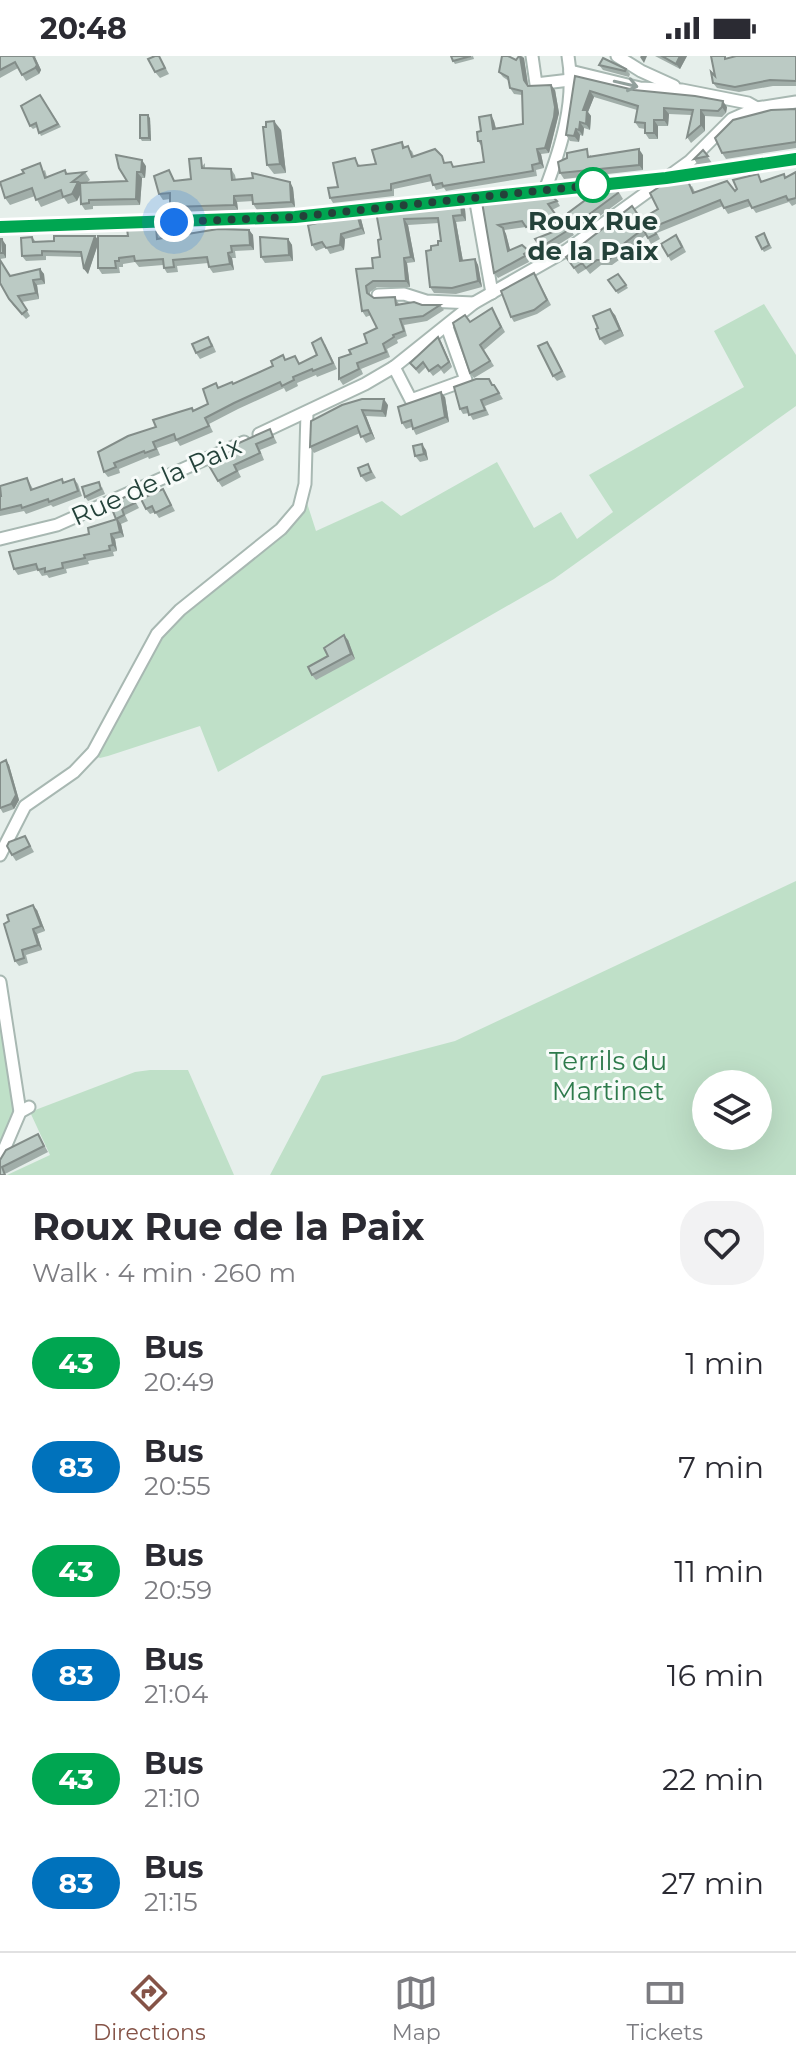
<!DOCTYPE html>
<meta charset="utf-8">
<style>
body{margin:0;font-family:Montserrat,sans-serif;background:#f2f2f3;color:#2b2b33;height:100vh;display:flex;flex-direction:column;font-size:30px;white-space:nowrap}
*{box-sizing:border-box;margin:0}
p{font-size:26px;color:#7c7c81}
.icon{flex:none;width:44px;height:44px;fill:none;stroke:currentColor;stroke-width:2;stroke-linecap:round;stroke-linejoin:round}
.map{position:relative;height:1119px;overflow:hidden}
.side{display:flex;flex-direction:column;background:#fff;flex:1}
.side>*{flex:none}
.badge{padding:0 16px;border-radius:26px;font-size:28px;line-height:52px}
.fabs{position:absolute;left:692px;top:1014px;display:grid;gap:16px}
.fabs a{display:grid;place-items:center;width:80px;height:80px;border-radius:50%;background:#fff;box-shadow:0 8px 32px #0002;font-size:40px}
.you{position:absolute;width:40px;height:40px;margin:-20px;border:6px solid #fff;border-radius:50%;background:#1a73e8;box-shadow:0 0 0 12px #1a73e833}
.map>.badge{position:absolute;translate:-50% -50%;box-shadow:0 0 0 4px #fff}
.round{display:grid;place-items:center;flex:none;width:84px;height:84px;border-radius:32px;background:#f2f2f3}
.head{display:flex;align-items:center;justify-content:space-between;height:136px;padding:0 32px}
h1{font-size:38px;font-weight:700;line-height:60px}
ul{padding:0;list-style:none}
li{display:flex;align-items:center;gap:24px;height:104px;padding:0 32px}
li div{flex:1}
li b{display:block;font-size:30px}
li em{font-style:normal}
li .badge{min-width:88px;font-weight:700;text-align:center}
.status{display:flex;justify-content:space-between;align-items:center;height:56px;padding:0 40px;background:#fff;direction:ltr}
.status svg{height:22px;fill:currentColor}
.dock{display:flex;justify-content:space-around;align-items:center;height:112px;border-top:2px solid #e1e1e2;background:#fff;font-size:22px;color:#7c7c81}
.dock a{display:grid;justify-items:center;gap:4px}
.dock .on{color:#855347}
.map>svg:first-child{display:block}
.green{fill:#bfe0c8;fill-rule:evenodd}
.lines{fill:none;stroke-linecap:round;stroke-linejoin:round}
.street-casing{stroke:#a8b8b2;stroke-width:15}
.street{stroke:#fff;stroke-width:11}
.wall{fill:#a1aea9}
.shaded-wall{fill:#838d89}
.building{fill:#bbcac4;stroke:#838d89;stroke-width:2}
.oneway{stroke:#92a09c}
.line-casing{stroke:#fff;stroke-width:18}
.line{stroke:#00a651;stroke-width:12}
.walk{stroke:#24423a;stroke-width:8;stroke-dasharray:0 14.4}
.stop-dot{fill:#fff;stroke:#00a651;stroke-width:4}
.labels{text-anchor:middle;stroke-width:6;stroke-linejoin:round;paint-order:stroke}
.stop-label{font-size:26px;font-weight:bold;fill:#24423a;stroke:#f7fbf9}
.street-label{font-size:26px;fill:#24423a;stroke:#f7fbf9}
.park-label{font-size:26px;fill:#2d7a4b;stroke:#f7fbf9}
</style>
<div class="status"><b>20:48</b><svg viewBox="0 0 49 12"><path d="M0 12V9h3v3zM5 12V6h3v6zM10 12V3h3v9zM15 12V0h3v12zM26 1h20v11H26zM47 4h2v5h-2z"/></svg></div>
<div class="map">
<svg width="796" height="1119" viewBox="0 0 796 1119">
<rect width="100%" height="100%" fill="#e6efeb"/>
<g class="green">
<path d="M764,248L796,299V350L554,523L218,716L200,670L108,700L100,702L94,699L164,574L302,457L307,447L316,475L382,445L401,460L497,406L534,472L561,456L577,483L613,456L589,419L744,331L714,275Z"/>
<path d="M796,825V1119H270L322,1020L455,985ZM706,1028H758V1080H706Z"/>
<path d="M0,941L15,1053L0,1092Z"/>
<path d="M150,1014H188L234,1119H7L50,1099L30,1056L135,1016Z"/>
</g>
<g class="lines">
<defs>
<g id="street">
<path d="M532,0L536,28L570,24"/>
<path d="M617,0L641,15L674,30"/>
<path d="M570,15L640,32L682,34L748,47L757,52"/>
<path d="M545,134C561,92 576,45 568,0"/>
<path d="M475,141L492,237"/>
<path d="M0,171L295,161L666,122L796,103"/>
<path d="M378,239L404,238L426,245L474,247"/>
<path d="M394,311L411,344L466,324L447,271"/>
<path d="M259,378L365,328L394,311L474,247L567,194L690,105L732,63L757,52L796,46"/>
<path d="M0,483L57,469L244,386"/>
<path d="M0,799L25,750L74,716L93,696L157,578L180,554L281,473L299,452L305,428L307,356"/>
<path d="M0,926L20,1056"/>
<path d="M0,1103L20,1056L29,1051"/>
</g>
</defs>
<use href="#street" class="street-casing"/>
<use href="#street" class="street"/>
</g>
<g class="wall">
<path d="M0,0H36L35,1L41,14L39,18L26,25L18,12L0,22Z"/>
<path d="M159,0L169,18L160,22L155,16Z"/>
<path d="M473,0L474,3L455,8L453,5Z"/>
<path d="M519,0H522L524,2L528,29L555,34L559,57L549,97L541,98L544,112L536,114L537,120L446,135L444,132L436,134L432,125L394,133V140L333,147L330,142L338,131L359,108L360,110L376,108L402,86L405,91L412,95L414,100L446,107L451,106L454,111L484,106L482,91L478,85L481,75L491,59L494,65L496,72L523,68L522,39L514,38L510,32L509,25L503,21L499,16L516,4Z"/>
<path d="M655,0H687L680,13Z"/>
<path d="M796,0V30H773L739,36L717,32L713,27L715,20L728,2Z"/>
<path d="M599,9L626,13L630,18L629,21L603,14Z"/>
<path d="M575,20L634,34L727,51L726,57L722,61L705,60V75L691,87L687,81L691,59L669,58L668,70H658V83H649L645,77V73L639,72L635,66L637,54L594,41L588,56L591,60L590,74L584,72L583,80L580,79L579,86L570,85L566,79Z"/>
<path d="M40,39L61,71L41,80L37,71L33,73L30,70Z"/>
<path d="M796,53V92L726,103L722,97Z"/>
<path d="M150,62L151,85H142L140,82Z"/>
<path d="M281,74L286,117L274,118L267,109Z"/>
<path d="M703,94L712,107L698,109L694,103Z"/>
<path d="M591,99V100L643,99V114L564,123L560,117Z"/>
<path d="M205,107V112L231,113L235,119L236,124L290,126L293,132L295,151L257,154L253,148V145L237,146L238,154L174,157L170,151V143L163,144L159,138L169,114L175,125L191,123Z"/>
<path d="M146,110L145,122H142L140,149L93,150V153L85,154L81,148L80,138L77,145L68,148L64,142L41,151L35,140L10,149L5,142L45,114L47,121L65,114L68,118L85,116L90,124L86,127L127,125Z"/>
<path d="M796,116V148L792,150L789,146L756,157L751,150L728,158L723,150L657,177L660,183L651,188L646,179L617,202L619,204L612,209H601L590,218L586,213L578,218L566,201L658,153L692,130L695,136L735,135L762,124L763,125L784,118L786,122Z"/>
<path d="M615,130L623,143L577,177L572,171Z"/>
<path d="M557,145L560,150L552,154L562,167L530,176L526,171L504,174L506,178L510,194L529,195L533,200L528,203L529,206L498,222L494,217L482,146Z"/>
<path d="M465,153L466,165L456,166L463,205L475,203L478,209L482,231L456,238L434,237L430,231L431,194L438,189L441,185L439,167L408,169L415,206L407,207L410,231H377L370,236V240L374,242L395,241L399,248L440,249L444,254L427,265L404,269L407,280L397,284L398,287L387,293L390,301L361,313L363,318L343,329L339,323L351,298L367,287L377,272L371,259L366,261L362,255L356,213L373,212L380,201L381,183L376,156Z"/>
<path d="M357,158L361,163L365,178L345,183L344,194L330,198L326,191L316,195L312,189Z"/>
<path d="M568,170L574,179L545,197L535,183Z"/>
<path d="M249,174L253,179L254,194L235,195L236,202H232L234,214L213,217L209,211L208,207L177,210L178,216L167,217L164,212L163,209L139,211L135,206L123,208V211H119L120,217L102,218L98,212V188L88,218L84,213L82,201L46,200V204L26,205L22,200L32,181L36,186L54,185L95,180L98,184L160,177L161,182Z"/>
<path d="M764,177L772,192L764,196L762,193Z"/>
<path d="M0,183L6,189V202L0,203Z"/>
<path d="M288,183L292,189L293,205L265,207L261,201Z"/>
<path d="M680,184L686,196L671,205L668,200Z"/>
<path d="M40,213L44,218L45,228L37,229L39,243L22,246L30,260L26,263L13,249L0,227L10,220Z"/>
<path d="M534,217L551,249L537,258L514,266L511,261Z"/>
<path d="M618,218L628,232L618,238L608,224Z"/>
<path d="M492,252L505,276L484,294L494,310L474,322L470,317V266Z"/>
<path d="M615,259L624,280L605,289L600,283L598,272Z"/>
<path d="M441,286L452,311L444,318L441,314L433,320L426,311L419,318L410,307Z"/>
<path d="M212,287L216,296L200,303L196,297Z"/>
<path d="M325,288L337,313L317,321L316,319L297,327L298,330L286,336L284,332L238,353L209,368L213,376L180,390L177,385L157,392L160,399L149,403L148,401L119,413L120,417L108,421L104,416L156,371L208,348L216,327L219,332L233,328L286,304L300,307L317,299Z"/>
<path d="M551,291L566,321L557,325L553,320Z"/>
<path d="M494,329L503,343L485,350L489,359L473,364L469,357L463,358L460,353Z"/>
<path d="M445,341L449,366L416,379L412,371L406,373L402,367Z"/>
<path d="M388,349L386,361L366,360L375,383L366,387L360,377L314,397L310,391L311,365Z"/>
<path d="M270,373L277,387L260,394L264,404L238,415L241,421L222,431L218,425L232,395Z"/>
<path d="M426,394L428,404L420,406L415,400Z"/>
<path d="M368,408L376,422L366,426L361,420Z"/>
<path d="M27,422L33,433L62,423L64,426L74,423L78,428L82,440L53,451L51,449L26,458L24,455L0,460V440Z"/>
<path d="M102,431L105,438L88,445L85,441Z"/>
<path d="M163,433L175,455L159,462L155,456L150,458L146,453Z"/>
<path d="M131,438L139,452L125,459L128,465L121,468L124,481L115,483L117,495L113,496L114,500L88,505L89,508L66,513L67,517L49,522L47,519L42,520L38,514L18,519L14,513L89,478L116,463Z"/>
<path d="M348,584L355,603L316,624L312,619L328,600Z"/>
<path d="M6,704L9,709L19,744L14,753L3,757L0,752Z"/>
<path d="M25,780L34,796L16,805L12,799Z"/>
<path d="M37,854L45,875L37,878L42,894L26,899L28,907L19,910L15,905Z"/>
<path d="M38,1078L48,1096L7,1117L0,1119V1104Z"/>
</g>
<g class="shaded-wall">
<path d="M33,0L35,1L41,14L39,18L35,12Z"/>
<path d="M520,0L524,2L528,29L524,24Z"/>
<path d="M641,0H647L644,7L640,1Z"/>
<path d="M680,0H687L680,13L676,8Z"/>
<path d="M551,29L555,34L559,57L549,97L545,92Z"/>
<path d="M590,35L594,41L588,56L591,60L590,74L586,68L583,54Z"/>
<path d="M723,45L727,51L726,57L722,51Z"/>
<path d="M664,52L669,58L668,70L664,64Z"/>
<path d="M701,54L705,60V75L701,69Z"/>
<path d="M148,59L150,62L151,85L149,82Z"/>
<path d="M491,59L494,65L497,78L493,73Z"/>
<path d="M654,64L658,70V83L654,77Z"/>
<path d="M274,65L281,74L286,117L280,108Z"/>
<path d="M580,66L584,72L583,80L579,74Z"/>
<path d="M576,73L580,79L579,86L574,80Z"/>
<path d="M537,93L541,98L544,112L540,107Z"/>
<path d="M639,93L643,99V114L639,109Z"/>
<path d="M142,104L146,110L145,122L141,116Z"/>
<path d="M137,116L142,122L140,149L136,143Z"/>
<path d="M78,126L83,133L77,145L72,138Z"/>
<path d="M290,126L293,132L295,151L291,146Z"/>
<path d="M234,140L237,146L238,154L234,149Z"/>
<path d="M461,147L465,153L466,165L462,159Z"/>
<path d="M357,158L361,163L365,178L361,172Z"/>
<path d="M453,160L456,166L464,211L460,205Z"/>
<path d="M404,163L408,169L415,206L411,201Z"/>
<path d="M503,172L506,178L512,201L508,195Z"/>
<path d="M249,174L253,179L254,194L250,189Z"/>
<path d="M341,178L345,183L344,194L340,189Z"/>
<path d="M95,180L99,185L88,218L84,213Z"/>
<path d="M2,183L6,189V202L3,197Z"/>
<path d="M288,183L292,189L293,205L289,199Z"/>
<path d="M228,197L232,202L234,214L230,208Z"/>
<path d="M404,202L407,207L410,231L406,225Z"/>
<path d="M475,203L478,209L482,231L478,225Z"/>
<path d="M40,213L44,218L45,228L41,223Z"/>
<path d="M33,224L37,229L39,243L36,237Z"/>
<path d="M610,253L615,259L624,280L620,274Z"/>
<path d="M438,281L441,286L452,311L449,306Z"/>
<path d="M441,336L445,341L449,366L445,361Z"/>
<path d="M384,343L388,349L386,361L382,355Z"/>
<path d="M362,354L366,360L375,383L371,377Z"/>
<path d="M422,388L426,394L428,404L424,398Z"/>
<path d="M117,463L121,468L124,481L120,476Z"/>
<path d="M111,478L115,483L117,495L113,489Z"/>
<path d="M344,579L348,584L355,603L351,598Z"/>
<path d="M6,704L9,709L19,744L14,753L11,748Z"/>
<path d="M33,849L37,854L45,875L41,870Z"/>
<path d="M33,873L37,878L42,894L38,889Z"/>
</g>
<g class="building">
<path d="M0,0H33L37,9L35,12L22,19L15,6L0,14Z"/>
<path d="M155,0H159L165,12L155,16L148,3Z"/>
<path d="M451,0H471L453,5Z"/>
<path d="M502,0H508L516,4L519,0H520L524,24L528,30L551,29L555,51L554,61L545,92L537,93L540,107L532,109L533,115L443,130L442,127L433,129L430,119L391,128V134L330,142L328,132L338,131L333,107L355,102L358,110L376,108L372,94L402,86L403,92L408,90L412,101L435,93L442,100L444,107L451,106L453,111L484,106L481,85H478L477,76L481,75L479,61L491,59L493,73L523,68L522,35L510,32L508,21L499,16Z"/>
<path d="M662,0H680L676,8Z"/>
<path d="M711,0H725V3L736,0H796V25L770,24L735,31L713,27L711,16L715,20Z"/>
<path d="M603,2L626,13L625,15L599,9Z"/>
<path d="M575,20L634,34L695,40L723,45L722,51L718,55L701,54V69L687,81L693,54L664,52V64H654V77H645V67L635,66L638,50L590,35L583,54H587L586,68L580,66L579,74L576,73L574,80L566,79Z"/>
<path d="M40,39L58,68L39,77L36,67L30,70L21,50Z"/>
<path d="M796,53V86L722,97L715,82L733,64L771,54Z"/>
<path d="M140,59H148L149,82H140Z"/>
<path d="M274,65L280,108L267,109L263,71H266V66Z"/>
<path d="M587,93L588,101L639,93V109L560,117L558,106L567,102V97Z"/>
<path d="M703,94L708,100L694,103Z"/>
<path d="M116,99L142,104L141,116H137L136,143L89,144V147L81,148L80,127L127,125L119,112Z"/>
<path d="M201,102L202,112L231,113L232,124L253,122L252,117L290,126L291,146L253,148L252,139L234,140V149L170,151V137L159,138L154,120L169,114L174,125L191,123L189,103Z"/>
<path d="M40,107L45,122L65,114L66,118L85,116L72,126H78L72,138L63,141L61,134L36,144L32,132L5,142L0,126L24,117L22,114Z"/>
<path d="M796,116V142L788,144L786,140L752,152L748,144L724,152L720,144L653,171L656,178L648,182L643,173L613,196L615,199L608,204H597L586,212L582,207L574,212L566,201L632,150L641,163L658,153L650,137L662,129L688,125L693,137L727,125L735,135L737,133L733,124L737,123L758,118L761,126L784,118L785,122Z"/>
<path d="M615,130L618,137L572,171L568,157L603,131Z"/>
<path d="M549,137L557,145L548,148L558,162L526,171L522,165L498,169L503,172L508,195L522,189L529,195L524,198L525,200L494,217L482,146Z"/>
<path d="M461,147L462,159L453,160L460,205L475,203L478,225L452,232L430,231L426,195L431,194V190L438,189V185H441L438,162L404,163L411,201L404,202L406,225H373L366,230L367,237L374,242L395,241L396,249L414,246L422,249H440L423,260L400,263L404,275L393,279L394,281L383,288L386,296L357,307L359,313L339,323V302L351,298L349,294L367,287L364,278L377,272L368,254L362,255L356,213L373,212L372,202L380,201L378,184L381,183L376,156Z"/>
<path d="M357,158L361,172L341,178L340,189L326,192L322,186L312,189L308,169Z"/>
<path d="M568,170L570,173L541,191L535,183Z"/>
<path d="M156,171L157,183L218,173L249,174L250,189L231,190L232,196L228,197L230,208L209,211L207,201L173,204L174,211L164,212L163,203L135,205L134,200L119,202V205H115L116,212H98V180H128L127,173Z"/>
<path d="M764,177L769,189L762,193L756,181Z"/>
<path d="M676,179L682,191L668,200L661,188Z"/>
<path d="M54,180H95L84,213L81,196L42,195V199L22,200L21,182L32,181L33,186L54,185Z"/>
<path d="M260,181L288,183L289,199L261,201Z"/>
<path d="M0,183H2L3,197H0Z"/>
<path d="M0,204L10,220L40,213L41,223L33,224L36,237L18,240L27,254L22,258L9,243L0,227Z"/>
<path d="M534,217L547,244L534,254L511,261L501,235Z"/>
<path d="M618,218L626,229L616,235L608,224Z"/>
<path d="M492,252L501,271L480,289L490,305L470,317L453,267L465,259L470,266Z"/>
<path d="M610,253L620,274L600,283L596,273L598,272L593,260Z"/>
<path d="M208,281L212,290L196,297L192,288Z"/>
<path d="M438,281L449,306L441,312L438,309L429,315L423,306L416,313L410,307Z"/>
<path d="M321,282L333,307L313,315L312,313L293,321L294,324L282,330L280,326L234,347L205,362L209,370L176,384L174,378L153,386L156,393L145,397L144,395L114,407L116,411L104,416L98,396L128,380L156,371L153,364L192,352L193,355L208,348L203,333L216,327L218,332L232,326L233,328L273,310L271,305L283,299L285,304L295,300L299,308L317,299L312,287Z"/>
<path d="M547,286L562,315L553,320L538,290Z"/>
<path d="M476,323H489L492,329H494L499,337L481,344L485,354L469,359L467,351L460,353L454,331Z"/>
<path d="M441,336L445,361L413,373L411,364L402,367L398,351Z"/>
<path d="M362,343H384L382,355L362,354L371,377L361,381L357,370L310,391L311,365L342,349Z"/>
<path d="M270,373L273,381L256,388L260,397L234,409L237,415L218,425L208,408L232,395L230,391Z"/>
<path d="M422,388L424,398L415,400L413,390Z"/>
<path d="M368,408L371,416L361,420L358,412Z"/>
<path d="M27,422L31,434L62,423L63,427L74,423L78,435L49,446L48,443L22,452L21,449L0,454V440H1L0,430Z"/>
<path d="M99,426L101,433L85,441L82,431Z"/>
<path d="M163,433L171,449L155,457L152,450L146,453L141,443Z"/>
<path d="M131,438L135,447L122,453L124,459L116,463L110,448Z"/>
<path d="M117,463L120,476L111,478L113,489L109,490L110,494L84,499L85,502L62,507L63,512L45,516V512L38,514L36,508L14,513L9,496L89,478L88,472Z"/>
<path d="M344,579L351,598L312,619L308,611L328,600L324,592Z"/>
<path d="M6,704L16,739L11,748L0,752V707Z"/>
<path d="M25,780L30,790L12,799L7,790L9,786Z"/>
<path d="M33,849L41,870L33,873L38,889L22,894L24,902L15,905L4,868L9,865L7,859Z"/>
<path d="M38,1078L44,1090L2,1111L5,1119H0V1104L6,1094Z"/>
</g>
<defs><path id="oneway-shaft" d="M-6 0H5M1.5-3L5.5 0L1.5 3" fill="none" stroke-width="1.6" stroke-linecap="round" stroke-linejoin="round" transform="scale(2)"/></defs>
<use class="oneway" href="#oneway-shaft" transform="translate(626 28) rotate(13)"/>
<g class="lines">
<defs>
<path id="line" d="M0,171L295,161L666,122L796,103"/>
</defs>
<use href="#line" class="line-casing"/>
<use href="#line" class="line"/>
<path class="walk" d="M174,166L295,161L593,129"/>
</g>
<circle class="stop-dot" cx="593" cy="129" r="16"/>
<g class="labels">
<g class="stop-label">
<text x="593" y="174">Roux Rue<tspan x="593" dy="30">de la Paix</tspan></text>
</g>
<g class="street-label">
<text transform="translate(156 425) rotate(-24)" y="9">Rue de la Paix</text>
</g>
<g class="park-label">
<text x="608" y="1014">Terrils du<tspan x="608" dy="30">Martinet</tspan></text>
</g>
</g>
</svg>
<div class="fabs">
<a><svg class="icon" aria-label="layers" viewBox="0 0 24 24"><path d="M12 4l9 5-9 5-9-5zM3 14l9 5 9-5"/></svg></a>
</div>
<div class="you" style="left:174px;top:166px"></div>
</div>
<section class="side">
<div class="head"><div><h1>Roux Rue de la Paix</h1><p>Walk · 4 min · 260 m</p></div><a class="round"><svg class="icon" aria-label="heart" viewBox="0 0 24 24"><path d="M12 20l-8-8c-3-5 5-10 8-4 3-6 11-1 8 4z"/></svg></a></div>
<ul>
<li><span class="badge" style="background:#00a651;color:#fff">43</span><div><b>Bus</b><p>20:49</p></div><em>1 min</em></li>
<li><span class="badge" style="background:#0072bc;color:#fff">83</span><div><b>Bus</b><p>20:55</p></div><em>7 min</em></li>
<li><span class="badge" style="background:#00a651;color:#fff">43</span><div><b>Bus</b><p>20:59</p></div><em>11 min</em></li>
<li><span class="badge" style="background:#0072bc;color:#fff">83</span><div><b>Bus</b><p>21:04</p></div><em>16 min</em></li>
<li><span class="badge" style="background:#00a651;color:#fff">43</span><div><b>Bus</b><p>21:10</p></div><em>22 min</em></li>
<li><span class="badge" style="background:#0072bc;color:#fff">83</span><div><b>Bus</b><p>21:15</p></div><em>27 min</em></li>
</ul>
</section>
<nav class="dock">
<a class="on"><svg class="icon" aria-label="directions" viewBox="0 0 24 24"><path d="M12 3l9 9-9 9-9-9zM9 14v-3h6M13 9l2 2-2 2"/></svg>Directions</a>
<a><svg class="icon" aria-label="map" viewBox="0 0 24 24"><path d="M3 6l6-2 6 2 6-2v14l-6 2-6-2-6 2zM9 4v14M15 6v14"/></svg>Map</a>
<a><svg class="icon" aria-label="tickets" viewBox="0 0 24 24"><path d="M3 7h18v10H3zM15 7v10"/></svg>Tickets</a>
</nav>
